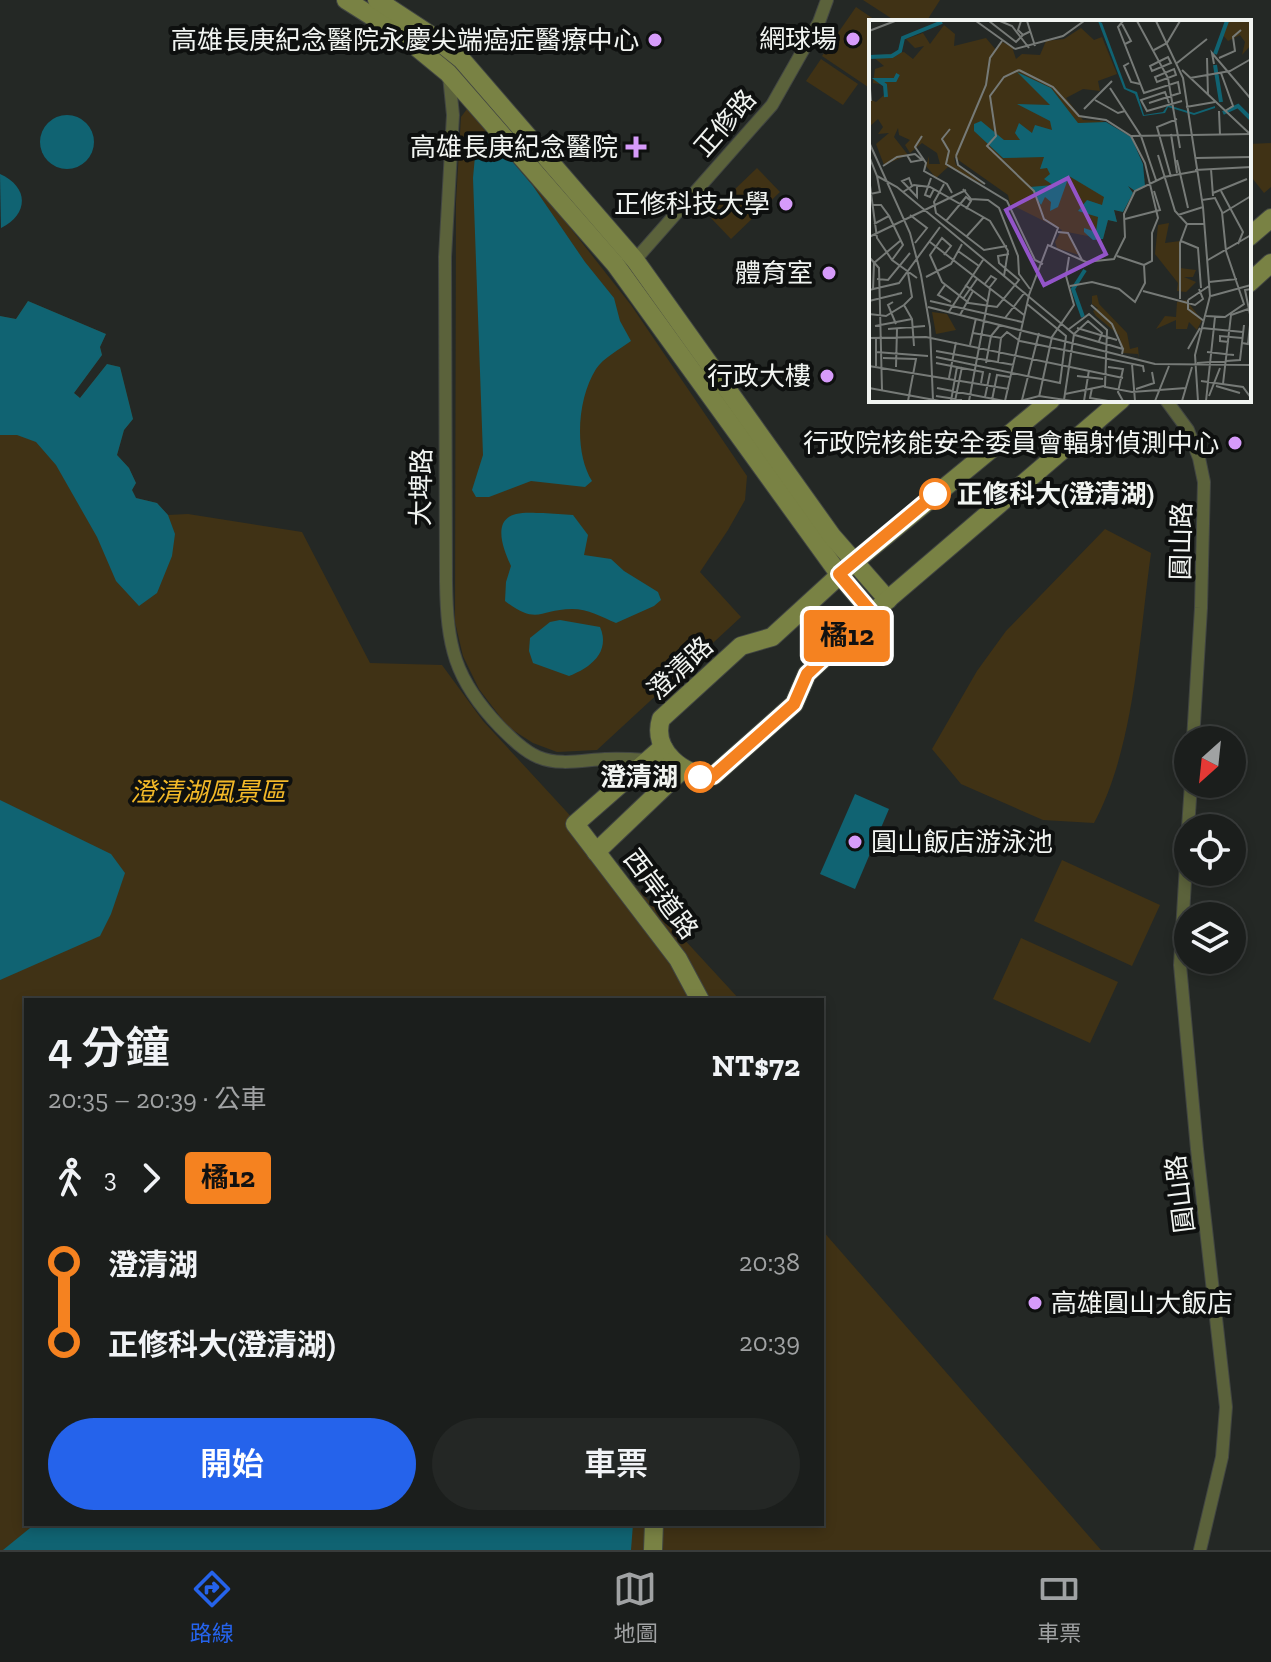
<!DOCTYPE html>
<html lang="zh-TW">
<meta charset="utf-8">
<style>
body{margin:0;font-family:"Zilla Slab","Noto Sans TC",serif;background:#242725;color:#f1f3f6;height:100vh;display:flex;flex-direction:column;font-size:30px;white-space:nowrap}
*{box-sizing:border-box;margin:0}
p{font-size:26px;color:#a0a2a3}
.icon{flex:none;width:44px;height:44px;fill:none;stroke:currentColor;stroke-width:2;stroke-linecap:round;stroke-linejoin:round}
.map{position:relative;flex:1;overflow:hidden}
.sheet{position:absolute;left:24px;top:998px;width:800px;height:528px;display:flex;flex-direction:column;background:#1b1e1c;border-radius:0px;box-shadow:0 4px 12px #0003,0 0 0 2px #393c3b}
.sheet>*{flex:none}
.badge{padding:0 16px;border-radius:6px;font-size:28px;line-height:52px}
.needle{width:52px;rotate:207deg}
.controls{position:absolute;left:1174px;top:726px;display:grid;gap:16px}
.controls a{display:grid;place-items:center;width:72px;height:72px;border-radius:50%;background:#1b1e1c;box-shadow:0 4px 12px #0003,0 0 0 2px #393c3b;font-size:40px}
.map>.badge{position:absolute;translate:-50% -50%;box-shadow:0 0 0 4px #fff}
.legs{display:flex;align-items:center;gap:12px;height:88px;padding:0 24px;font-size:26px}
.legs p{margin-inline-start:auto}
.summary{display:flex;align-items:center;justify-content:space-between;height:136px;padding:0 24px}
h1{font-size:44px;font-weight:600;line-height:60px}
.cta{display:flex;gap:16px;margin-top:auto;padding:16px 24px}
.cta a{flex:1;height:92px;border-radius:48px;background:#2563eb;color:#fff;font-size:32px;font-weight:600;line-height:92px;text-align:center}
.cta a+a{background:#242725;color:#f1f3f6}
ul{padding:0 24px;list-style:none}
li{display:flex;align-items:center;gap:28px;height:80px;font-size:30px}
li i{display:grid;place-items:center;width:12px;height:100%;margin:0 10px;background:currentColor}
li i::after{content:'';width:20px;height:20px;margin:-10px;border:6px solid;border-radius:50%;background:#1b1e1c}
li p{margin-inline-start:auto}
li:first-child i{background:linear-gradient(#0000 50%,currentColor 0)}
li:last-child i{background:linear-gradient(currentColor 50%,#0000 0)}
.tab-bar{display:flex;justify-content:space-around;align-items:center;height:112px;border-top:2px solid #393c3b;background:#1b1e1c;font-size:22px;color:#a0a2a3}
.tab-bar a{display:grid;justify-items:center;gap:4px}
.tab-bar .current{color:#2563eb}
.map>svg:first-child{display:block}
.green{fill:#403215}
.water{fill:#106372}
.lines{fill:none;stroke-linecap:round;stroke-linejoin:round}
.street-casing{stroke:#414542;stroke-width:14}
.secondary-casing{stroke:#414542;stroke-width:20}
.street{stroke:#5b623b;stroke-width:12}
.secondary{stroke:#798244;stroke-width:18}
.line-1-casing{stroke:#fff;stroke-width:18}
.line-1{stroke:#f58220;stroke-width:12}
.poi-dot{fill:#d69bfa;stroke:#0e100f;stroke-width:3}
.stop-1-dot{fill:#fff;stroke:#f58220;stroke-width:4}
.labels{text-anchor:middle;stroke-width:8;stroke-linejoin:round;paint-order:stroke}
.poi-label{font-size:26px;fill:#f1f4f1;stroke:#0e100f;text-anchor:end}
.street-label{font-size:26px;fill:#f1f4f1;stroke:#0e100f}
.stop-label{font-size:26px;font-weight:bold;fill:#f1f4f1;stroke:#0e100f;text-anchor:start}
.park-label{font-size:26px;font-style:italic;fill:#f2b828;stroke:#0e100f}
.inset-river{fill:none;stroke:#106372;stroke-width:4}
.inset-road{fill:none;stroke:#767a77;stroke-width:2}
.view{fill:#9354c9;fill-opacity:0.15;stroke:#9354c9;stroke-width:4}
.inset-edge{fill:none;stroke:#f1f4f1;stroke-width:4}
</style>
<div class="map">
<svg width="1271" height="1550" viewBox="0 0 1271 1550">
<rect width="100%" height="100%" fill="#242825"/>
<g class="green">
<path d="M863,0H940L926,22H897Z"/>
<path d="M856,7L878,22H871V89L822,56Z"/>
<path d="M821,59L858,84L843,105L806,81Z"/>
<path d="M467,109L479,112L631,305L747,476L745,500L728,530L700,572L741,617L597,750L557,752L533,743L508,727L479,689L463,656L455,622L456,202L461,117Z"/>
<path d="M1271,143V187L1264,193L1249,174V144Z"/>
<path d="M757,168L780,192L731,239L708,215Z"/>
<path d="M28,301L106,334L100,347L102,355L74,393L80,398L107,364L120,367L133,419L124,430L117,455L129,468L136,483L132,490L136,498L157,503L168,515L188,514L302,532L370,663L442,665L483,721L740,1000H26V1524H822V1230L1101,1550H0V316L16,319Z"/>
<path d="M1105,529L1151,553C1139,638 1135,747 1094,823L1043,820L961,784L932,749L977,671L1006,631Z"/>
<path d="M1062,860L1160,905L1132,966L1034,921Z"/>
<path d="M1021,938L1118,982L1090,1043L993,999Z"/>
</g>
<g class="water">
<circle cx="67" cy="142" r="27"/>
<path d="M477,134H485L511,160L533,186L585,262L614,298L620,321L631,341C620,349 603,358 596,369C577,399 574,452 592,481L585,487L531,481L489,497H476L472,490L483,455L473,178Z"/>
<path d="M0,174C29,187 29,214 1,228Z"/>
<path d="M28,301L106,334L100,347L102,355L74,393L80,398L107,364L120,367L133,419L124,430L117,455L129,468L136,483L132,490L136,498L157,503L168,515L175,534L172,556L157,593L139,606L116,581L97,537L56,465L36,442L17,435H0V316L16,319Z"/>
<path d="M543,513L573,515L588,535L584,555L611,559L624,571L658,592L661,600L654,606L616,623C602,617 588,609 572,609C540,609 538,626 505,601L506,582L511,566C504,551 491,520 516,514C524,512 535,513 543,513Z"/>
<path d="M560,620L600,627C611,652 590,668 569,676L533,663L529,651L530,638L550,622Z"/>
<path d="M855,794L889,809L855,889L820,874Z"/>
<path d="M0,800L111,854L125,873L111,914L100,936L0,980Z"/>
<path d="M35,1524H633L631,1550H3Z"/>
</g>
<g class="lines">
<defs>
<g id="street">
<path d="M449,76L453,115L445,257L446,582C447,646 454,679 500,727C511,738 524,751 538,757C559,766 584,760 605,759C620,758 634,759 649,760"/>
<path d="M635,260L772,105L819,22L827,0"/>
<path d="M1166,400L1188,430L1199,458L1204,482L1201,608L1193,740"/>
<path d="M1188,828L1191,784"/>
<path d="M1188,831L1180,965L1197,1149L1226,1407L1222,1457L1200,1550"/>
</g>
<g id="secondary">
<path d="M346,0L403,36L448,73L615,264L839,574L872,613"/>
<path d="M377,0L432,36L462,60L635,260L832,536L888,600"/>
<path d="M1249,237L1271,218"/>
<path d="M1249,283L1271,263"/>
<path d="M1051,400L854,562L772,637L741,646L661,719C651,750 684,777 713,776L794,704L807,674L872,613L1121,400"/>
<path d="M663,747L575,824L678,959L700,1000"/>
<path d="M596,852L682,770"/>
<path d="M653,1550L654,1524"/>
</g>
</defs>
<use href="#street" class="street-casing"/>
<use href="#secondary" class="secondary-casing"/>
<use href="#street" class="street"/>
<use href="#secondary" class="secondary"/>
</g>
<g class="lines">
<defs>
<path id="line-1" d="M700,777L713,776L794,704L807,674L872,613L839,574L935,494"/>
</defs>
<use href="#line-1" class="line-1-casing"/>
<use href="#line-1" class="line-1"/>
</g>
<g class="poi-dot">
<circle cx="853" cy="39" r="8"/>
<circle cx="655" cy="40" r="8"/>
<path d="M632 135h8v8h8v8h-8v8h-8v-8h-8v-8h8z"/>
<circle cx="786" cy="204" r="8"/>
<circle cx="829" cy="273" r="8"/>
<circle cx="827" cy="376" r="8"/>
<circle cx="1235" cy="443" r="8"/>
<circle cx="855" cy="842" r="8"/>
<circle cx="1035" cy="1303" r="8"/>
</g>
<g class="stop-1-dot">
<circle cx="935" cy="494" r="14"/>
<circle cx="700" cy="777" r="14"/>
</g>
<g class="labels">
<g class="poi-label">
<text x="837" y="48">網球場</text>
<text x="639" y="49">高雄長庚紀念醫院永慶尖端癌症醫療中心</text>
<text x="618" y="156">高雄長庚紀念醫院</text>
<text x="770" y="213">正修科技大學</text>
<text x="813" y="282">體育室</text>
<text x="811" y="385">行政大樓</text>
<text x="1219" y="452">行政院核能安全委員會輻射偵測中心</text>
<text x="871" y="851" text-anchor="start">圓山飯店游泳池</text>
<text x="1051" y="1312" text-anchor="start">高雄圓山大飯店</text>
</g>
<g class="street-label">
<text transform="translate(725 123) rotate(-49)" y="9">正修路</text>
<text transform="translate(421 487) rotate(-89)" y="9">大埤路</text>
<text transform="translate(1181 541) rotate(-89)" y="9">圓山路</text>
<text transform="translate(680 668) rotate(-43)" y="9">澄清路</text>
<text transform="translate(661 894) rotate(53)" y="9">西岸道路</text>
<text transform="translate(1180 1194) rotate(-97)" y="9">圓山路</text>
</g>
<g class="stop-label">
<text x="957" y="503">正修科大(澄清湖)</text>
<text x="678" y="786" text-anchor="end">澄清湖</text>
</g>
<g class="park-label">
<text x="208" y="801">澄清湖風景區</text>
</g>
</g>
<g transform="translate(869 20)">
<rect width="382" height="382" fill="#242825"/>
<path d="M360,1H382V25L373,35L376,22L371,15L359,21L353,14ZM75,5L86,14L85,26L117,18L127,30L133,22L143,27L147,39L153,34L171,35L177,21L195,19L212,8L225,20L233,17L248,54L229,61L231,71L214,69L197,78L214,100L233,101L260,116L276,160L266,171L259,166L264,173L254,192L245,190L248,202L239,200L234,219L198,212L210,235L188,228L186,222L193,210L141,184L139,175L85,137L87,145L116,165L79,147L67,158L57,146L60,136V144H71L68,133L53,123L41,133L36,125L41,120L30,115L29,108L25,117L39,135L15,145L7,124L20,113L9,114L14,107L9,99L0,107V79L7,82L15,75L16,65L4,63L6,49L15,46L3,36L35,32L44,39L55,26L46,28L37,19L54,13L61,24ZM300,203L296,223L311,221V248L327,250L324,257H315L327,262L317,272L308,271L309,263L286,234L289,205ZM228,275L230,284L258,313L261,329L269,327L270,339L269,334L254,333L250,315L227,296L224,291L229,288L223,284V276ZM317,280L333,300L328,310L320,302L318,309H307V300L287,309L296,296L307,297L308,282ZM63,292L78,294L87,310L67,314Z" fill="#403215"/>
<path d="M229,1L233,3L257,68L268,72L275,95L294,92L299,85L325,93L346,86V88L325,95L299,87L296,93L274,96L266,74L255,69ZM148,52L182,68L209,103L237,102L262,117L274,144L276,166L266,171L259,166L264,173L254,192L245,190L248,202L239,200L234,219L224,220L215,212V208L227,212L229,197L209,191L218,180L233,185L235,177L200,156L189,187L181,191L182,182L176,177L172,185L161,167L184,165L175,159L181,154L178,148L171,149L175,137L134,138L105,111V104L112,101L135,120H151L146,113L150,103L163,113L166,105L183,110L181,101L148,84L181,85Z" fill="#106372"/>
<path class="inset-river" d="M346,34L358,1M0,37L23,36L31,31L34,18L73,2M346,45L352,82M17,77L16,65L9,60H26L29,54M354,93L369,86L382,99M214,297L204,269L216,250"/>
<path class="inset-road" d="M107,1L146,29M120,1L147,22L154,15M131,1L143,6L160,28M152,1L149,10L154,15L162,11M158,1L166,26M254,1L249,7L275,73L309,62L311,73L280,83M268,1L299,58L311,128M287,1L314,58L334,187L341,276L326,335L329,381M252,2L262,21L256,24M0,11L26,1M146,29L194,16L215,1M285,30L298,23L311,1M338,38L339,75M350,38L366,31L364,17L372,10M291,41L281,46L283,51L302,43L299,37L291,41M260,43L255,46L262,62L271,64M308,43L338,19M345,44L343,33L382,79M305,49L307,55L288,62L286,57ZM150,50L184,67L210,96L237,100L262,116L382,114M150,50L135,57L121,76L127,116L118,126L165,171L175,199L189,208L182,226M313,50L381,114M352,53L364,86L356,91M0,57L2,81M321,58L361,51L382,39M241,68L272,116L287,160M226,80L249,93L256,91M300,83L296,72L272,80L278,91L313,81M317,87L346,82M215,89L243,61M350,91L351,115M81,109L73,119L80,131L77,144L138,181L166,240L174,244M302,114L308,153M53,116L46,127L57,143L55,151L78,164L83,173M262,116L276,143L289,198L283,213V241L275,245M0,122L41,213L52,255L61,307L64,381M289,135L306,191L318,204H335M0,136L8,156L28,167L206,315L254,329L253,334M87,136L117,65L121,38L133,21M87,136L89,145L116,164M327,138L382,137M308,140L319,188M14,146L28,137L46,134L53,140L42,142L38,135M342,149L344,176M326,150L382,147M302,157L288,107L308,99M0,158L8,218L23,240L48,258M62,158L56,175L61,177L65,169M75,164L65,182L67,193L115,230L138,226M43,166L40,158L33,161L48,177V165M94,169L102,179L119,180L130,188L149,236L150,254L161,269M352,171L374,212L369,224M34,172L45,165L61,167L121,201L139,231L135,256M344,173L378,159M1,174L11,172L8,156M333,180L346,178L353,192L357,231L375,284L356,297L337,296M4,185H12L20,196L5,204M354,193L382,176M41,195L58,208L46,223M309,195L334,187M20,196L34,225L23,240M256,199L291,190L285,171M77,201L97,177L102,181L97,189M189,212L199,213L213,240M0,217L97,170M97,217L115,197M312,221L329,228L332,268M61,222L155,295M89,231L110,246M75,235L82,226L73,218L61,235L73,262L100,283L128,287L150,260L130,243L129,236L140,234M248,236L275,245M0,237L10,248L13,370M339,240L382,215M57,257L82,244L93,224M8,259L19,260L41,233M340,262L368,259M76,265L69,275L82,282M96,265L119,282M115,265L122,256L127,259L120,268M201,266L223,262L250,269L266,282L276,263L275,245M0,270L30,263L71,207M4,270L5,243L31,221M274,271L326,285L334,279L330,269M342,276L382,265M94,279L108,259M311,279V223L318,204M319,280V289L335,301M319,280L340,266M0,281L33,273L28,274M61,281L153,302M24,282L19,285L27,304M35,285L43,299L45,326M222,285L243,304L254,329M59,287L286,344L382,345M79,293L114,240M0,294L17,296L35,285L43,277L39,253M91,295L104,271M136,298L156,272M382,299L376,270L382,269M6,306L43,299M208,308L248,320M333,308L374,312M19,309L56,306M200,309L220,294L238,310L236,367L263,372L317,368M104,313L132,318L138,312L151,321L274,346L275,352M0,318L57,317L254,358M7,318V346M360,322L351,321V316L373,318M373,323L379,324L381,305M101,325L107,298M319,329L331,308M67,331L145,345M7,332L59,336M338,332L365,335M67,337L191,363L197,316L158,284M14,338L47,339L39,381M129,342L132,318M67,343L114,352L112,363M117,343L122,316L131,305M328,343L371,340L375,305M263,344L266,381M0,346L140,369M27,347L28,309M239,347L254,349L249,372L254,381M208,356L234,359M80,358L87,322M332,361L374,367L382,378M354,364L362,295L382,288M347,366L371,373M0,368L71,381M68,368L135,381M223,368L221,378L239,381M267,369L285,363L283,352M196,374L235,366M67,376L93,380M340,376L351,348M116,377L121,353M170,377L183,317L205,285L197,256L200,237M123,380L128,355L141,357M153,380L170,313M195,380L205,314L219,301L233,313L230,321M82,381L88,347M86,381L93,347M100,381L121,269M136,381L160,275L179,225L217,242L245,239L256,217L255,194L266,171L295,157L328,151M151,381L170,376L203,381M215,381L220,350M286,381L300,346M313,381L323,347M337,381L346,297"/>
<path class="view" d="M199,158L237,234L175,265L137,190Z"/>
<rect width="382" height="382" class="inset-edge"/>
</g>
</svg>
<div class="controls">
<a><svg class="needle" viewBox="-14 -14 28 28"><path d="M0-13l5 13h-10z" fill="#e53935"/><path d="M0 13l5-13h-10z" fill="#a0a2a3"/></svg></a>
<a><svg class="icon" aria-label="locate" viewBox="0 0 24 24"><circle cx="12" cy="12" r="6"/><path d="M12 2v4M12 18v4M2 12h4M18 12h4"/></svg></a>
<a><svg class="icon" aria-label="layers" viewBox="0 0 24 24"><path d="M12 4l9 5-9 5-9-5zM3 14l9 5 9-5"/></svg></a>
</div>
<b class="badge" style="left:847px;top:636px;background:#f58220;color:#111">橘12</b>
<section class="sheet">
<div class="summary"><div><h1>4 分鐘</h1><p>20:35 – 20:39 · 公車</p></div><b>NT$72</b></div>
<div class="legs"><svg class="icon" aria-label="walk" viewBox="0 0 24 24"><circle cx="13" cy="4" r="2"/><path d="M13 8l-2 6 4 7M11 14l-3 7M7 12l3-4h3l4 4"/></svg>3<svg class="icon" aria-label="forward" viewBox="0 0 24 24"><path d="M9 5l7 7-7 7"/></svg><b class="badge" style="background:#f58220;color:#111">橘12</b></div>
<ul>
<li><i style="color:#f58220"></i><b>澄清湖</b><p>20:38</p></li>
<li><i style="color:#f58220"></i><b>正修科大(澄清湖)</b><p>20:39</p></li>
</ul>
<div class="cta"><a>開始</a><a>車票</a></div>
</section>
</div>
<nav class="tab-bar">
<a class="current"><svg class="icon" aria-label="directions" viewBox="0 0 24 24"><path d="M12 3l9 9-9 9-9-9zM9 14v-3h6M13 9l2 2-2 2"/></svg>路線</a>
<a><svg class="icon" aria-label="map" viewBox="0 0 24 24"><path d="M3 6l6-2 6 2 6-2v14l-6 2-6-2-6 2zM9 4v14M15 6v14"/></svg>地圖</a>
<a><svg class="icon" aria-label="tickets" viewBox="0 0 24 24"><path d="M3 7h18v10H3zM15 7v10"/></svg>車票</a>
</nav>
